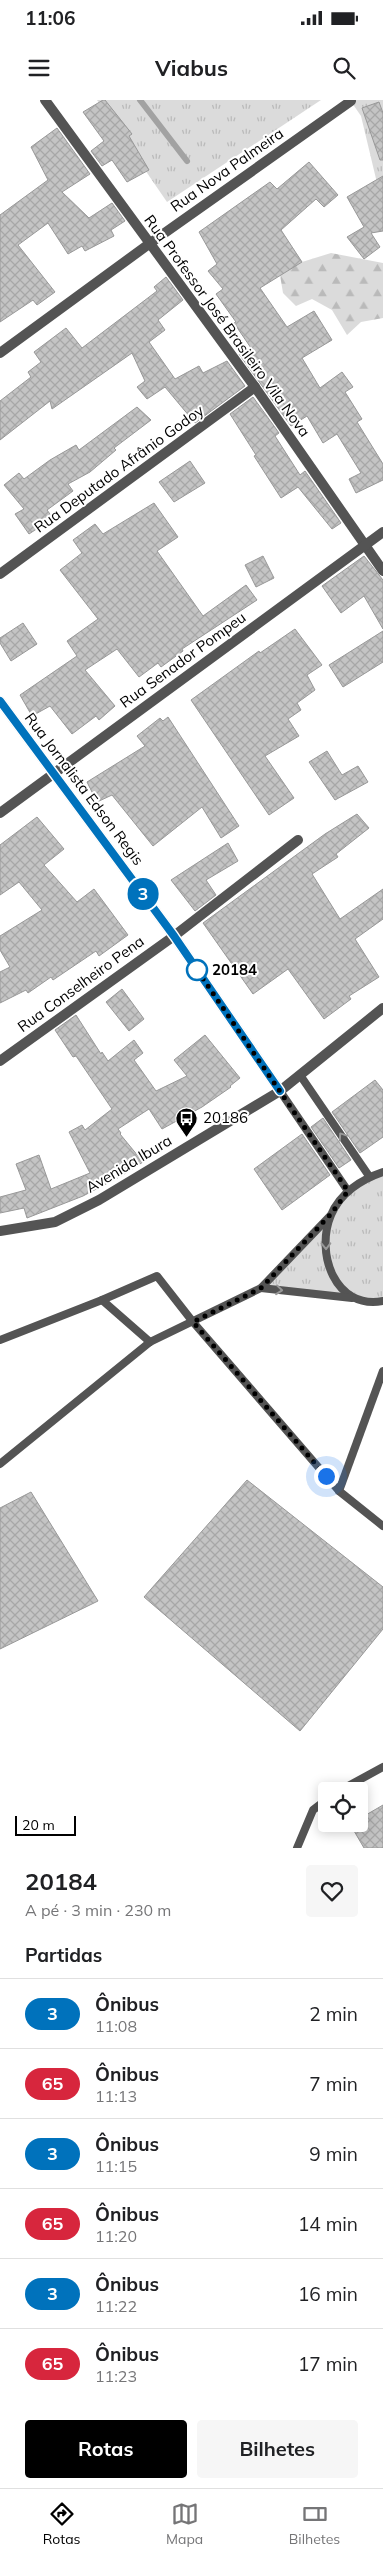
<!DOCTYPE html>
<html lang="pt">
<meta charset="utf-8">
<style>
body{margin:0;font-family:Mulish,sans-serif;background:#f6f6f6;color:#202124;height:100vh;display:flex;flex-direction:column;font-size:19px;white-space:nowrap}
*{box-sizing:border-box;margin:0}
p{font-size:16px;color:#757577}
.icon{flex:none;width:28px;height:28px;fill:none;stroke:currentColor;stroke-width:2;stroke-linecap:round;stroke-linejoin:round}
.map{position:relative;height:1748px;overflow:hidden}
.details{display:flex;flex-direction:column;background:#fff;flex:1}
.details>*{flex:none}
.badge{padding:0 10px;border-radius:16px;font-size:18px;line-height:32px}
.buttons{position:absolute;left:318px;top:1682px;display:grid;gap:10px}
.buttons a{display:grid;place-items:center;width:50px;height:50px;border-radius:5px;background:#fff;box-shadow:0 2px 12px #0003;font-size:25px}
.scale{position:absolute;left:15px;bottom:12px;width:61px;box-sizing:border-box;padding-left:5px;border:2px solid #000;border-top:0;font-size:14px;line-height:18px;white-space:nowrap;color:#000;-webkit-text-stroke:4px #fff;paint-order:stroke}
.you{position:absolute;width:25px;height:25px;margin:-12px;border:4px solid #fff;border-radius:50%;background:#1a73e8;box-shadow:0 0 0 8px #1a73e833}
.map>.badge{position:absolute;translate:-50% -50%;box-shadow:0 0 0 2px #fff}
h2{padding:0 25px;font-size:19px;line-height:45px}
.round{display:grid;place-items:center;flex:none;width:52px;height:52px;border-radius:5px;background:#f6f6f6}
.summary{display:flex;align-items:center;justify-content:space-between;height:85px;padding:0 25px}
h1{font-size:24px;font-weight:700;line-height:38px}
.action{display:flex;gap:10px;margin-top:auto;padding:10px 25px}
.action a{flex:1;height:58px;border-radius:5px;background:#000;color:#fff;font-size:20px;font-weight:700;line-height:58px;text-align:center}
.action a+a{background:#f6f6f6;color:#202124}
ul{padding:0;list-style:none}
li{display:flex;align-items:center;gap:15px;height:70px;padding:0 25px;border-top:1px solid #e0e0e0}
li div{flex:1}
li b{display:block;font-size:19px}
li em{font-style:normal}
li .badge{min-width:55px;font-weight:700;text-align:center}
.status{display:flex;justify-content:space-between;align-items:center;height:35px;padding:0 25px;background:#fff;direction:ltr}
.status svg{height:14px;fill:currentColor}
header{display:flex;justify-content:space-between;align-items:center;height:65px;padding:0 25px;background:#fff;font-size:22px;font-weight:700}
.menu{display:flex;justify-content:space-around;align-items:center;height:70px;border-top:1px solid #e0e0e0;background:#fff;font-size:14px;color:#757577}
.menu a{display:grid;justify-items:center;gap:2px}
.menu .active{color:#000}
.map>svg:first-child{display:block}
.grass{fill:url(#grass-tufts)}
.forest{fill:url(#forest-firs)}
.lines{fill:none;stroke-linecap:round;stroke-linejoin:round}
.stream{stroke:#a2a2a2;stroke-width:6}
.building{fill:url(#building-cross-hatch);stroke:#989898}
.service{stroke:#545454;stroke-width:8}
.minor{stroke:#545454;stroke-width:10}
.oneway{stroke:#989898}
.line-casing{stroke:#fff;stroke-width:11}
.line{stroke:#0072bc;stroke-width:8}
.walk{stroke:#000;stroke-width:5;stroke-dasharray:0 9}
.stop-dot{fill:#fff;stroke:#0072bc;stroke-width:2.5}
.labels{text-anchor:middle;stroke-width:4;stroke-linejoin:round;paint-order:stroke}
.street-label{font-size:15px;fill:#000;stroke:#fff}
.stop-label{font-size:15px;font-weight:bold;fill:#000;stroke:#fff;text-anchor:start}
.poi-label{font-size:15px;fill:#000;stroke:#fff;text-anchor:start}
</style>
<div class="status"><b>11:06</b><svg viewBox="0 0 49 12"><path d="M0 12V9h3v3zM5 12V6h3v6zM10 12V3h3v9zM15 12V0h3v12zM26 1h20v11H26zM47 4h2v5h-2z"/></svg></div>
<header><svg class="icon" aria-label="menu" viewBox="0 0 24 24"><path d="M4 6h16M4 12h16M4 18h16"/></svg>Viabus<svg class="icon" aria-label="search" viewBox="0 0 24 24"><circle cx="10" cy="10" r="6"/><path d="M15 15l6 6"/></svg></header>
<div class="map">
<svg width="383" height="1748" viewBox="0 0 383 1748">
<defs>
<pattern id="grass-tufts" width="24" height="20" patternUnits="userSpaceOnUse" patternTransform="scale(1.25)"><rect width="24" height="20" fill="#dbdbdb"/><path d="M3 7l-1-3M5 7V3M7 7l1-3M15 17l-1-3M17 17v-4M19 17l1-3" fill="none" stroke="#bababa"/></pattern>
<pattern id="forest-firs" width="22" height="20" patternUnits="userSpaceOnUse" patternTransform="scale(1.25)"><rect width="22" height="20" fill="#dbdbdb"/><path d="M5 1l3.5 6h-7zM16 11l3.5 6h-7z" fill="#bababa"/></pattern>
<pattern id="building-cross-hatch" width="8" height="8" patternUnits="userSpaceOnUse" patternTransform="scale(1.25)"><rect width="8" height="8" fill="#c4c4c4"/><path d="M0 0l8 8M0 8l8-8" fill="none" stroke="#a7a7a7"/></pattern>
</defs>
<rect width="100%" height="100%" fill="#fff"/>
<g class="grass">
<path d="M97,0H321L167,102Z"/>
<path d="M350,0H383V108L361,16Z"/>
<path d="M383,1072V1201L261,1188L348,1091Z"/>
</g>
<path class="forest" d="M331,153L383,163V218L361,222L347,235L332,210L312,199L296,206L283,193L280,175L302,162Z"/>
<g class="lines">
<path class="stream" d="M140,0L187,61"/>
</g>
<g class="building">
<path d="M103,0H105L132,34L129,36L149,70L127,82L112,60L102,66L91,51L104,41L83,12Z"/>
<path d="M379,2L383,13V60H380L362,8Z"/>
<path d="M57,28L90,74L62,92L89,118L112,103L125,121L111,130L114,136L85,151L82,146L68,154L48,123L18,145L55,192L37,205L33,200L0,222V115L48,80L31,47Z"/>
<path d="M309,62L338,95L324,107L316,99L281,130L302,162L260,188L287,227L314,211L332,240L302,258L320,288L342,272L353,287L345,292L362,319L357,322L383,364V380L356,393L349,379L361,373L337,334L323,343L307,316L291,326L239,254L251,248L234,223L236,222L216,194L223,189L208,171L217,164L199,132L270,82L277,89Z"/>
<path d="M383,76V131L371,133L380,147L364,159L347,137L364,127L347,97Z"/>
<path d="M166,177L183,200L158,220L165,230L149,242L175,279L199,266L203,273L227,261L245,286L195,323L165,287L147,299L137,287L145,281L132,253L52,309L50,301L0,340V301L31,277L28,272L41,262L34,252L66,228L82,248L157,191L154,187Z"/>
<path d="M253,297L279,333L275,336L300,375L305,371L339,420L341,423L332,429L298,387L281,398L254,356L256,355L230,314Z"/>
<path d="M137,307L151,320L114,348L116,350L90,372L68,384L73,391L47,410L53,418L29,434L15,414L24,409L4,385L19,373L24,379L50,360L76,345L79,350Z"/>
<path d="M190,361L205,383L174,402L159,382Z"/>
<path d="M154,403L178,437L157,451L203,516L246,485L257,500L182,549L183,551L161,567L158,563L139,577L117,549L85,570L115,606L99,620L96,616L72,634L50,606L32,616L20,595L77,556L67,541L98,519L60,470L82,453L73,440L95,424L103,434Z"/>
<path d="M263,456L274,478L256,487L245,465Z"/>
<path d="M364,456L383,480V529L364,496L341,513L322,486Z"/>
<path d="M23,523L37,544L11,561L0,543V538Z"/>
<path d="M295,529L322,565L307,575L315,590L297,603L301,610L288,619L299,636L265,656L294,698L269,715L191,600L259,551L260,553Z"/>
<path d="M383,531V562L343,587L329,565Z"/>
<path d="M168,617L239,726L221,738L202,707L153,746L112,695L97,702L87,682L145,646L137,636L160,618L163,621Z"/>
<path d="M327,651L342,675L358,666L368,682L335,700L309,662Z"/>
<path d="M357,714L369,728L336,754L338,757L312,774L340,819L383,789V819L355,839L379,877L349,896L351,899L324,919L288,869L253,894L203,823L325,734Z"/>
<path d="M37,717L64,749L44,765L77,802L94,789L128,835L99,856L96,851L53,880L51,877L28,893L26,890L0,903V872L10,867L0,850V836L42,810L19,782L0,795V745Z"/>
<path d="M228,743L238,761L206,780L216,795L195,811L171,780Z"/>
<path d="M122,889L144,919L129,931L106,902Z"/>
<path d="M76,915L101,954L102,952L108,961L134,940L143,953L134,960L156,991L187,976L174,960L205,935L240,978L230,986L231,987L202,1007L162,1029L149,1009L118,1029L121,1033L120,1034L143,1062L121,1076L83,1096L27,1118L24,1108L0,1113V1097L26,1090L16,1064L39,1055L51,1089L90,1073L69,1032L82,1025L85,1030L112,1009L76,956L73,957L55,930Z"/>
<path d="M375,980L383,990V1037L360,1053L332,1012Z"/>
<path d="M323,1018L351,1060L339,1068L311,1027Z"/>
<path d="M302,1034L330,1075L282,1110L254,1069Z"/>
<path d="M247,1380L383,1487V1529L300,1631L144,1497Z"/>
<path d="M31,1392L98,1501L0,1549V1408Z"/>
<path d="M383,1705V1748H364L350,1724H359V1719Z"/>
</g>
<g class="lines">
<g class="service">
<path d="M300,975L369,1076"/>
<path d="M280,991L348,1091"/>
<path d="M383,1072C362,1079 340,1093 331,1115C315,1153 335,1210 383,1201"/>
<path d="M330,1116L261,1188L352,1198"/>
<path d="M0,1240L102,1200"/>
<path d="M150,1242L102,1200L157,1176L193,1222L339,1391L383,1426"/>
<path d="M0,1364L150,1242L261,1188"/>
<path d="M339,1391L383,1271"/>
<path d="M339,1691L383,1667"/>
<path d="M297,1748L313,1710L326,1700"/>
</g>
<g class="minor">
<path d="M45,0L255,287L383,471"/>
<path d="M0,253L149,144L351,1"/>
<path d="M0,474L255,287"/>
<path d="M0,601L174,836L280,991"/>
<path d="M0,713L383,432"/>
<path d="M0,961L174,836L298,740"/>
<path d="M0,1131L55,1122L99,1100L280,991L383,908"/>
</g>
</g>
<defs><path id="oneway-chevron" d="M-2-3.5L2.5 0L-2 3.5" fill="none" stroke-width="1.6" stroke-linecap="round" stroke-linejoin="round" transform="scale(1.25)"/></defs>
<g class="oneway">
<use href="#oneway-chevron" transform="translate(342 1036) rotate(-124)"/>
<use href="#oneway-chevron" transform="translate(326 1146) rotate(89)"/>
<use href="#oneway-chevron" transform="translate(279 1190) rotate(6)"/>
</g>
<g class="lines">
<defs>
<path id="line" d="M0,601L174,836L280,991"/>
</defs>
<use href="#line" class="line-casing"/>
<use href="#line" class="line"/>
<path class="walk" d="M197,870L195,867L348,1091L331,1114L261,1188L193,1222L326,1376"/>
</g>
<defs>
<symbol id="bus-pin" viewBox="-11 -11 22 30"><path d="M0 17L-7.5 6A9.5 9.5 0 1 1 7.5 6Z" fill="#000" stroke="#fff"/><path d="M-5-6H5V4H4V6H2V4H-2V6H-4V4H-5ZM-3.5-4V0h7V-4ZM-3.5 1.2v1.5H-2V1.2ZM2 1.2v1.5H3.5V1.2Z" fill="#fff"/></symbol>
</defs>
<g fill-rule="evenodd">
<use href="#bus-pin" x="174" y="1006" width="25" height="34"/>
</g>
<circle class="stop-dot" cx="197" cy="870" r="10"/>
<g class="labels">
<g class="street-label">
<text transform="translate(227 70) rotate(-35)" y="5">Rua Nova Palmeira</text>
<text transform="translate(227 226) rotate(54)" y="5">Rua Professor José Brasileiro Vila Nova</text>
<text transform="translate(119 369) rotate(-36)" y="5">Rua Deputado Afrânio Godoy</text>
<text transform="translate(183 560) rotate(-36)" y="5">Rua Senador Pompeu</text>
<text transform="translate(84 689) rotate(53)" y="5">Rua Jornalista Edson Regis</text>
<text transform="translate(81 884) rotate(-36)" y="5">Rua Conselheiro Pena</text>
<text transform="translate(129 1064) rotate(-31)" y="5">Avenida Ibura</text>
</g>
<g class="stop-label">
<text x="212" y="875">20184</text>
</g>
<g class="poi-label">
<text x="203" y="1023">20186</text>
</g>
</g>
</svg>
<div class="buttons">
<a><svg class="icon" aria-label="locate" viewBox="0 0 24 24"><circle cx="12" cy="12" r="6"/><path d="M12 2v4M12 18v4M2 12h4M18 12h4"/></svg></a>
</div>
<div class="scale">20 m</div>
<div class="you" style="left:326px;top:1376px"></div>
<b class="badge" style="left:143px;top:794px;background:#0072bc;color:#fff">3</b>
</div>
<section class="details">
<div class="summary"><div><h1>20184</h1><p>A pé · 3 min · 230 m</p></div><a class="round"><svg class="icon" aria-label="heart" viewBox="0 0 24 24"><path d="M12 20l-8-8c-3-5 5-10 8-4 3-6 11-1 8 4z"/></svg></a></div>
<h2>Partidas</h2>
<ul>
<li><span class="badge" style="background:#0072bc;color:#fff">3</span><div><b>Ônibus</b><p>11:08</p></div><em>2 min</em></li>
<li><span class="badge" style="background:#d7263d;color:#fff">65</span><div><b>Ônibus</b><p>11:13</p></div><em>7 min</em></li>
<li><span class="badge" style="background:#0072bc;color:#fff">3</span><div><b>Ônibus</b><p>11:15</p></div><em>9 min</em></li>
<li><span class="badge" style="background:#d7263d;color:#fff">65</span><div><b>Ônibus</b><p>11:20</p></div><em>14 min</em></li>
<li><span class="badge" style="background:#0072bc;color:#fff">3</span><div><b>Ônibus</b><p>11:22</p></div><em>16 min</em></li>
<li><span class="badge" style="background:#d7263d;color:#fff">65</span><div><b>Ônibus</b><p>11:23</p></div><em>17 min</em></li>
</ul>
<div class="action"><a>Rotas</a><a>Bilhetes</a></div>
</section>
<nav class="menu">
<a class="active"><svg class="icon" aria-label="directions" viewBox="0 0 24 24"><path d="M12 3l9 9-9 9-9-9zM9 14v-3h6M13 9l2 2-2 2"/></svg>Rotas</a>
<a><svg class="icon" aria-label="map" viewBox="0 0 24 24"><path d="M3 6l6-2 6 2 6-2v14l-6 2-6-2-6 2zM9 4v14M15 6v14"/></svg>Mapa</a>
<a><svg class="icon" aria-label="tickets" viewBox="0 0 24 24"><path d="M3 7h18v10H3zM15 7v10"/></svg>Bilhetes</a>
</nav>
